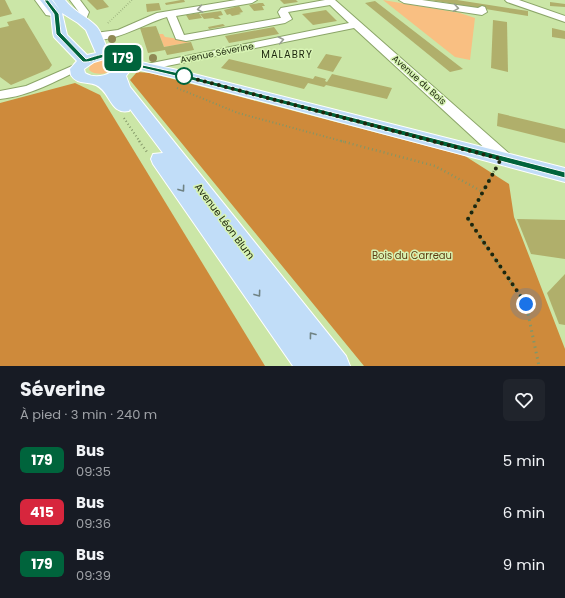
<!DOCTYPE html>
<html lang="fr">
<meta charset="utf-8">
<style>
body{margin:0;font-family:Poppins,sans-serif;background:#20242c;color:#f1f3f6;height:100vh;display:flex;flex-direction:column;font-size:15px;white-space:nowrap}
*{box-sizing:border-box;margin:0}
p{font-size:13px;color:#9ea1a6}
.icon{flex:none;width:22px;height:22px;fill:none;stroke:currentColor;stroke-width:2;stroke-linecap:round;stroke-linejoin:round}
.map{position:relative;height:366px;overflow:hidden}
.panel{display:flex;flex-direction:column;background:#171b24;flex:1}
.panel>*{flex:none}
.badge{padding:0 8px;border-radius:6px;font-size:14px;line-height:26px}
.you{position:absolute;width:20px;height:20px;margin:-10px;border:3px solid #fff;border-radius:50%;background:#1a73e8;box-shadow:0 0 0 6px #1a73e833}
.map>.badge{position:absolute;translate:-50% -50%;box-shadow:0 0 0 2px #fff}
.round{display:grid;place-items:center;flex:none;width:42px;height:42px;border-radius:6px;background:#20242c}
.headline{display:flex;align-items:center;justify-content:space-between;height:68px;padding:0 20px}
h1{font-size:19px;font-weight:700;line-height:30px}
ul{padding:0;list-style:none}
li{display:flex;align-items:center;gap:12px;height:52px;padding:0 20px}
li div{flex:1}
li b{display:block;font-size:15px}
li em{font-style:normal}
li .badge{min-width:44px;font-weight:700;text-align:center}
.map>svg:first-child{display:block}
.green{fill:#f9bf82}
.forest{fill:#ce8a3b}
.building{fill:#b0af6b}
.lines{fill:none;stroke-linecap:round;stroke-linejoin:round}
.minor-casing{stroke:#8ba568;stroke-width:2}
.major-casing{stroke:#fff;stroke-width:2}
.path-far3{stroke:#829667;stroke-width:1.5;stroke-dasharray:0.5 2;stroke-linecap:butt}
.path-far2{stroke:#829667;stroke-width:2;stroke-dasharray:1 2.5;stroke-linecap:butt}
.path-far1{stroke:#829667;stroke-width:2.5;stroke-dasharray:1 3;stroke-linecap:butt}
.path{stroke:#829667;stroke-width:3;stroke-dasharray:1.5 4;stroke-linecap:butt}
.minor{fill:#fff;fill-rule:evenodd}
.major{fill:#c1ddf8;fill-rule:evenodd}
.tree{fill:#908955}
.oneway{stroke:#999e93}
.oneway2{stroke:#6f8283}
.line{fill:#00643c;stroke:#fff}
.walk{stroke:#1d270e;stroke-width:4;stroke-dasharray:0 7.2}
.stop-dot{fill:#fff;stroke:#00643c;stroke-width:2}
.labels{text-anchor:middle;stroke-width:3;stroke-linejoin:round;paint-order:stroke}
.far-street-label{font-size:9px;fill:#1d270e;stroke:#d8f4b4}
.far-quarter-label{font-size:10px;letter-spacing:1px;fill:#1d270e;stroke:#d8f4b4}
.street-label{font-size:10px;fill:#1d270e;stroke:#d8f4b4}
.park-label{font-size:10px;fill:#603d12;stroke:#d8f4b4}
</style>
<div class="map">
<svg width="565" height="366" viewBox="0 0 565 366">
<rect width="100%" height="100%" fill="#cbe6a7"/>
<g class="green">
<path d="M383,0L460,13L475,18L470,60L455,57Z"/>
<path d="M159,34H163L165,37C171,37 183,41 191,42L164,47Z"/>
<path d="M101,59L114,60L117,64C112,74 97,77 89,70L90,65Z"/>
</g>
<g class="forest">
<path d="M137,72L150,73L465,156L509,184L514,217L565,349V366H364L130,80Z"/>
<path d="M75,83L100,95L265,366H0V103Z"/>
</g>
<g class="building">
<path d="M0,0H5L12,14L0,17Z"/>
<path d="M87,0H103L109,7L97,10Z"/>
<path d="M181,0H184L185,2L166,5L165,3Z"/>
<path d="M280,0H296L298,2L284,4Z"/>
<path d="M430,0H457L528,11V16Z"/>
<path d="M375,1L463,69L450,72L365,3Z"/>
<path d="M550,2L565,4V7L550,6Z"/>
<path d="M159,3L161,10L147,12L146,4Z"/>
<path d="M259,3H263L265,6H262L264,10L254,11L249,5Z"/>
<path d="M239,6L243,12L239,13L241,14L232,16L230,14L227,15L224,10Z"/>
<path d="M326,10L337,21L313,25L302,14Z"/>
<path d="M221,11L223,15L218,16L221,19H215L213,18L204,19L200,14Z"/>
<path d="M199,13L202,18L189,20L186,15Z"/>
<path d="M24,18L52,65L49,69L11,85L0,77V28L9,26L7,22Z"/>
<path d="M493,20L507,22L508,72L491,68Z"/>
<path d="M223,24L225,26L209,29L208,27Z"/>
<path d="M156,26L164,47L191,42L194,50L167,55L165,50L148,53L140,28Z"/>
<path d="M274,27L279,34L229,43L225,36Z"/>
<path d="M552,28L565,31V39L552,37Z"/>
<path d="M326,54L342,57L333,72L317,68Z"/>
<path d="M229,59L313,79L315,76L326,79L325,81L327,82L332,74L392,88L387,99L326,85L324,87L308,83L304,89L221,68Z"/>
<path d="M498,113L565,129V143L497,126Z"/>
<path d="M517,219L565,220V259L531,254Z"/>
<path d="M565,274V325L559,324L547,293Z"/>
</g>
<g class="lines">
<defs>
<g id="minor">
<path d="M35,0H45L52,11L60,12L62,14L57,17L46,15Z"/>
<path d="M70,0H80L89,12L85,22H79L77,20L79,12Z"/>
<path d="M236,0H257L252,3L176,16L184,35L280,18H281L278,12L281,8L325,0H335L513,157L516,161L513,165L508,166L503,165L354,28L147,70L143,69L141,67L143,65L147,64L349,23L330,5L288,12L292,19L285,23L186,41L176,39L167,17C152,20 101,50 90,36L95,33L118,30L157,13Z"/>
<path d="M399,0H422L478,8L482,6L485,7L487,12L482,15L404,3Z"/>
<path d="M505,0H519L565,16V22L507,2Z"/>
<path d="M79,63L83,64L85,66L83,68C56,81 30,96 0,99V91L26,86Z"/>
</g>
<path id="major" d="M40,0H52L60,10L53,0H65C73,11 86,16 96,26C102,32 104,44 109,51L127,54L132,60L182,71L565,168V182L175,78L132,68L126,76L130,87L346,356L350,366H293L153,164L151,159L153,154L163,153L130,109L129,111C110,115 111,92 96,85C87,81 77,85 71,75L70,69L77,61L54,37L53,33L51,14ZM62,13L78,23L86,30L96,53L87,55L67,35ZM104,59L118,61L120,63C114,75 96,80 85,73L84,69L94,62Z"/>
</defs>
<use href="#minor" class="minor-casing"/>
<use href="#major" class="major-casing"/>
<path class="path-far3" d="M108,23L132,0"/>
<g class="path-far2">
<path d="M177,88L238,113L345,142"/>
<path d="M124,118L140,142"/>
</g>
<g class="path-far1">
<path d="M139,141L147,152"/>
<path d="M341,141L435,166L483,192"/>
<path d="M483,241L468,219L494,171"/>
</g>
<path class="path" d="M482,240L526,304L539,366"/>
<use href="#minor" class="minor"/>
<use href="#major" class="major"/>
</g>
<g class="tree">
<circle cx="112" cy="39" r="4"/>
<circle cx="123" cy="50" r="4"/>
<circle cx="153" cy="58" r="4"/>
</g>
<defs><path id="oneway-chevron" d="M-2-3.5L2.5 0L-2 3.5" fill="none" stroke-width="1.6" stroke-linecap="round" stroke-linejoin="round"/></defs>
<g class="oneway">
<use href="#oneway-chevron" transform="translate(456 8) rotate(9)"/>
<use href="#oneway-chevron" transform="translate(200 9) rotate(170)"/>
<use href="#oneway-chevron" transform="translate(281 40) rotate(-11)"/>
</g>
<g class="oneway2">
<use href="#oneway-chevron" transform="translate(182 189) rotate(54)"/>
<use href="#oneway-chevron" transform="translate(258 294) rotate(54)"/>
<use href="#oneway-chevron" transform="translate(312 335) rotate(-127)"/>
</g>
<path class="line" d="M44,0H48L59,14L61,33L86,59C101,54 118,48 129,62L179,73L565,172V178L176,76L125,64C112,47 99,63 83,62L56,34L54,14Z"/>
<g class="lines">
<path class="walk" d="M184,76L501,159L468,219L526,304"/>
</g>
<circle class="stop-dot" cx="184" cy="76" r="8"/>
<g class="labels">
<g class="far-street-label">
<text transform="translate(217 53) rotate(-11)" y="3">Avenue Séverine</text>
<text transform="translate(419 80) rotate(42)" y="3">Avenue du Bois</text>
</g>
<g class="far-quarter-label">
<text x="287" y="58">MALABRY</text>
</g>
<g class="street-label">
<text transform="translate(225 221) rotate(53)" y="4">Avenue Léon Blum</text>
</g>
<g class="park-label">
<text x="412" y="259">Bois du Carreau</text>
</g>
</g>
</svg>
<div class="you" style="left:526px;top:304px"></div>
<b class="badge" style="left:123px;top:58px;background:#00643c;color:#fff">179</b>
</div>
<section class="panel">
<div class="headline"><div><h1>Séverine</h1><p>À pied · 3 min · 240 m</p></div><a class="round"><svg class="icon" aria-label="heart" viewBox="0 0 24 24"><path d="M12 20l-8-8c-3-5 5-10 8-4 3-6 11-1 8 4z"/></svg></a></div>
<ul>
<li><span class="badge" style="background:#00643c;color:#fff">179</span><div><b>Bus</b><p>09:35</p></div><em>5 min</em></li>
<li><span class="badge" style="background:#d7263d;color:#fff">415</span><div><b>Bus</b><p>09:36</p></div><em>6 min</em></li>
<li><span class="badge" style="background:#00643c;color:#fff">179</span><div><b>Bus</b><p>09:39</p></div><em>9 min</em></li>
</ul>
</section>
